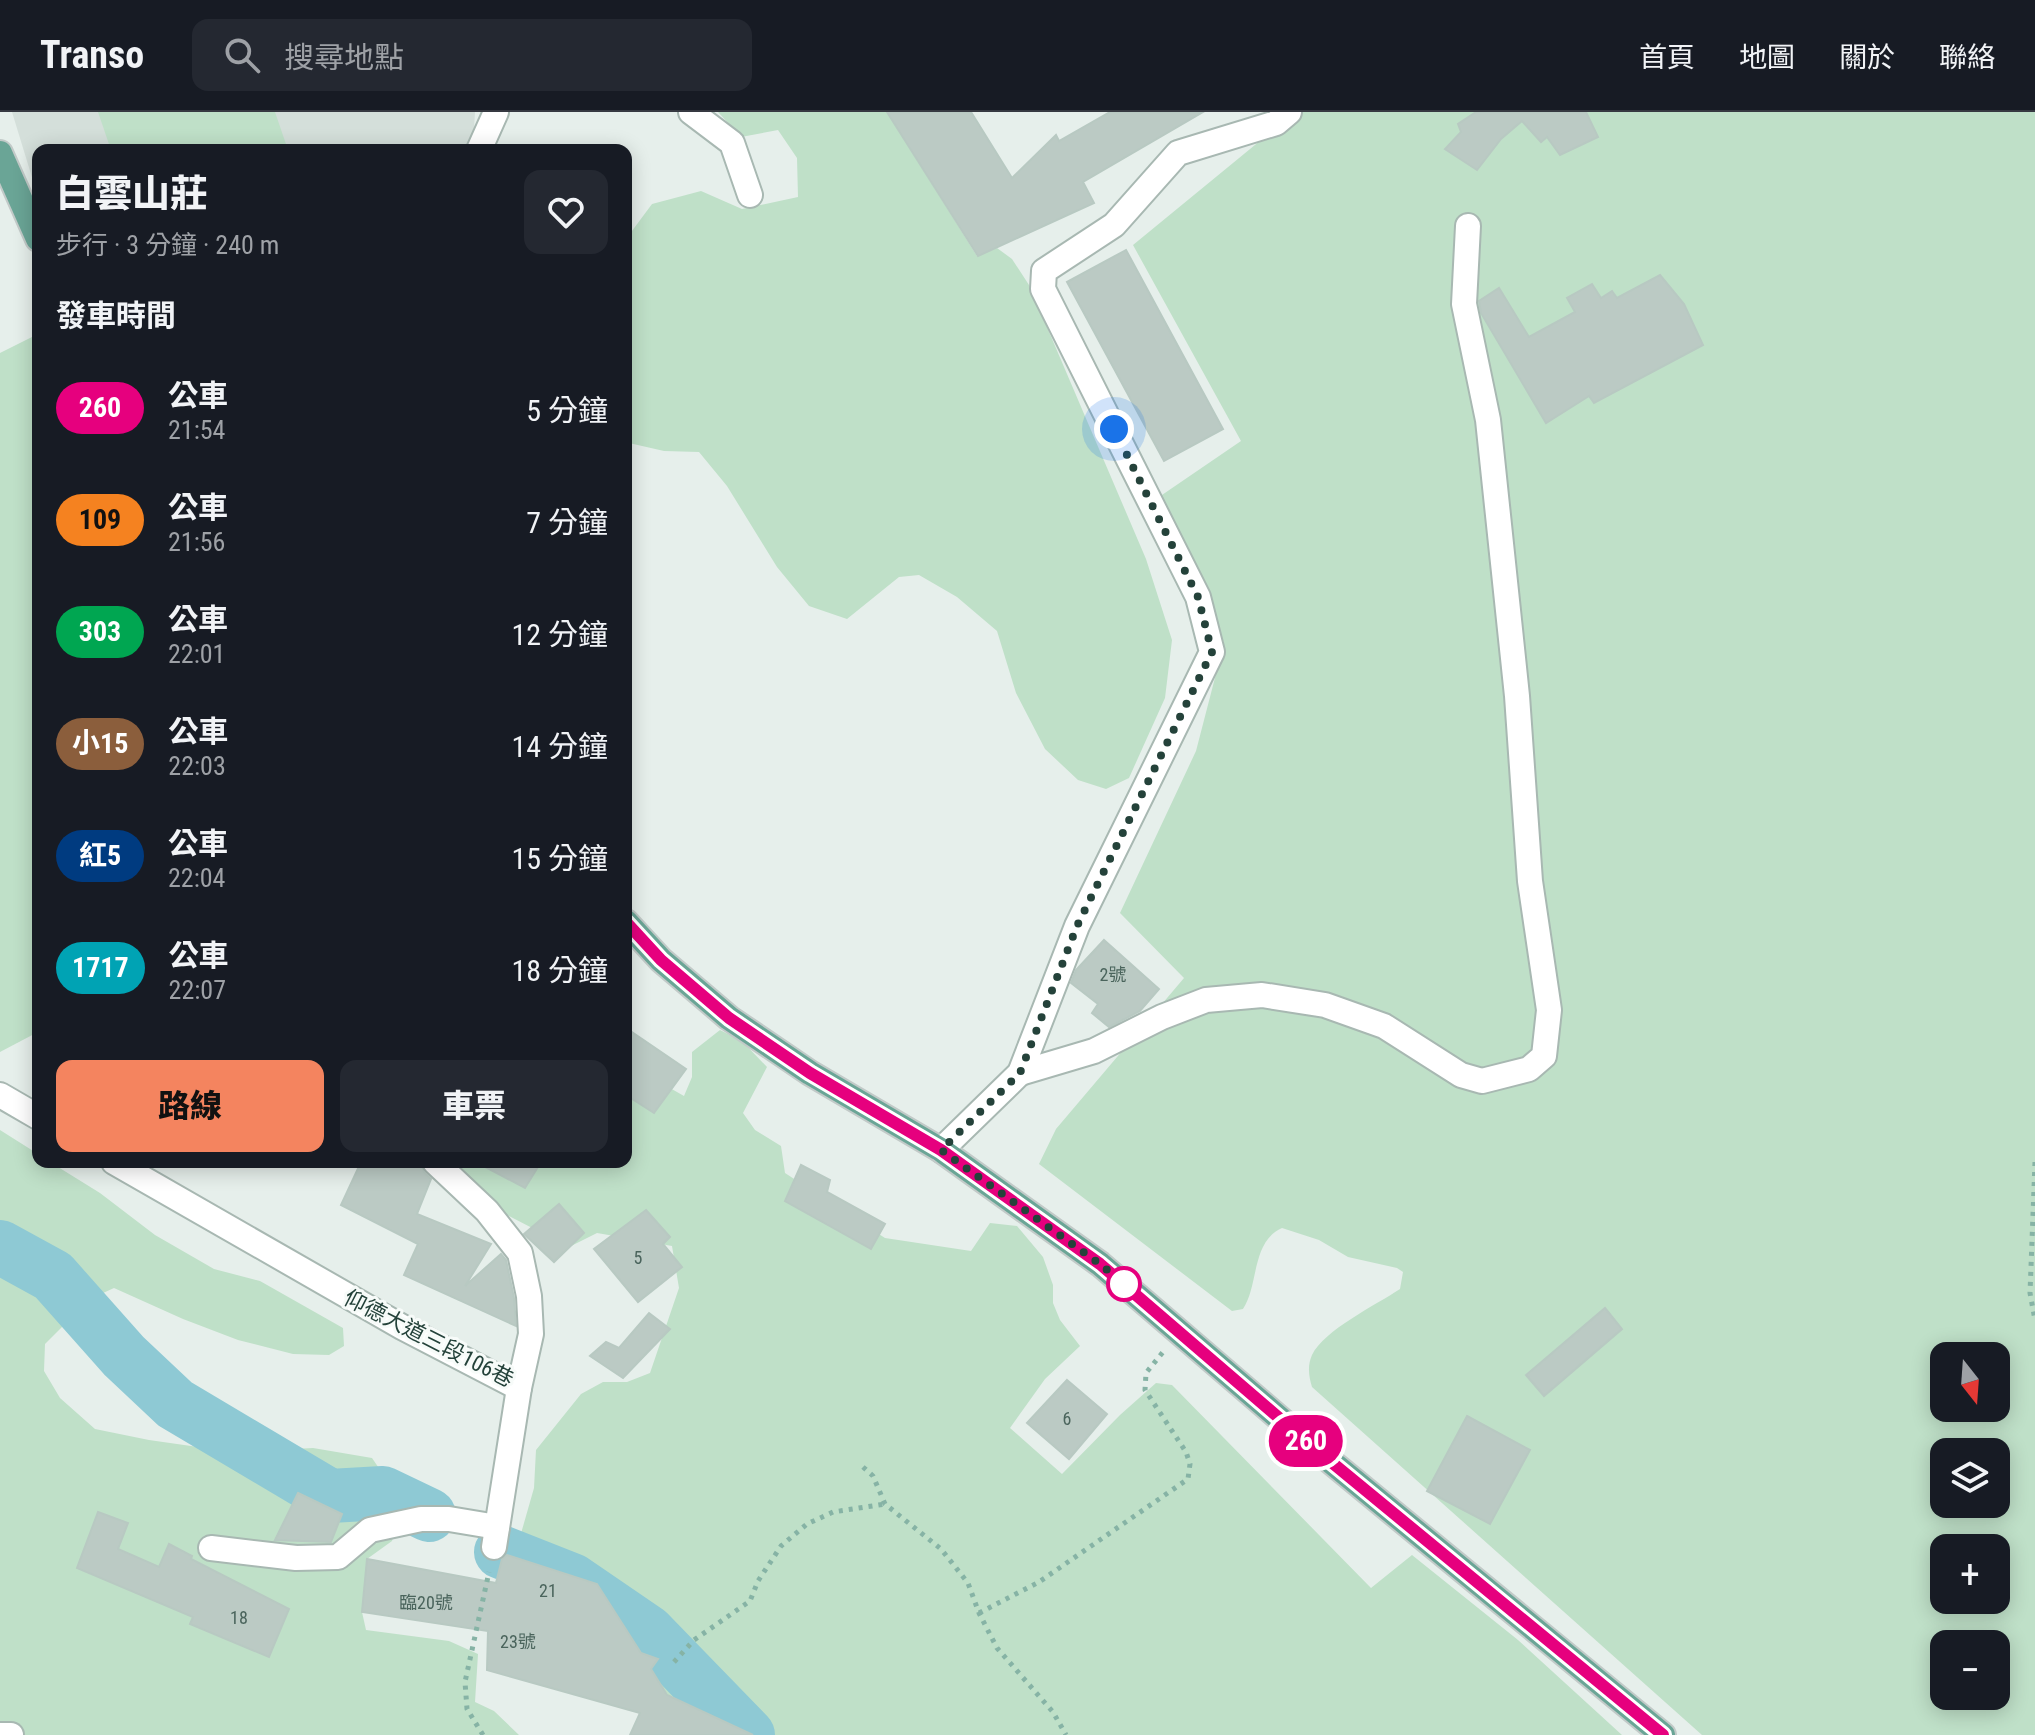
<!DOCTYPE html>
<html lang="zh-TW">
<meta charset="utf-8">
<style>
body{margin:0;font-family:"Roboto Condensed","Noto Sans TC",sans-serif;background:#242831;color:#f1f3f6;height:100vh;display:flex;flex-direction:column;font-size:30px;white-space:nowrap}
*{box-sizing:border-box;margin:0}
p{font-size:26px;color:#9ea1a6}
.icon{flex:none;width:44px;height:44px;fill:none;stroke:currentColor;stroke-width:2;stroke-linecap:round;stroke-linejoin:round}
.map{position:relative;flex:1;overflow:hidden}
.sheet{position:absolute;left:32px;top:32px;width:600px;height:1024px;display:flex;flex-direction:column;background:#171b24;border-radius:16px;box-shadow:0 4px 20px #0003}
.sheet>*{flex:none}
.badge{padding:0 16px;border-radius:26px;font-size:28px;line-height:52px}
.needle{width:52px;rotate:163deg}
.controls{position:absolute;left:1930px;top:1230px;display:grid;gap:16px}
.controls a{display:grid;place-items:center;width:80px;height:80px;border-radius:16px;background:#171b24;box-shadow:0 4px 20px #0003;font-size:40px}
.you{position:absolute;width:40px;height:40px;margin:-20px;border:6px solid #fff;border-radius:50%;background:#1a73e8;box-shadow:0 0 0 12px #1a73e833}
.map>.badge{position:absolute;translate:-50% -50%;box-shadow:0 0 0 4px #fff}
h2{padding:0 24px;font-size:30px;line-height:72px}
.round{display:grid;place-items:center;flex:none;width:84px;height:84px;border-radius:16px;background:#242831}
.overview{display:flex;align-items:center;justify-content:space-between;height:136px;padding:0 24px}
h1{font-size:38px;font-weight:800;line-height:60px}
.button{display:flex;gap:16px;margin-top:auto;padding:16px 24px}
.button a{flex:1;height:92px;border-radius:16px;background:#f4845f;color:#111;font-size:32px;font-weight:800;line-height:92px;text-align:center}
.button a+a{background:#242831;color:#f1f3f6}
ul{padding:0;list-style:none}
li{display:flex;align-items:center;gap:24px;height:112px;padding:0 24px}
li div{flex:1}
li b{display:block;font-size:30px}
li em{font-style:normal}
li .badge{min-width:88px;font-weight:700;text-align:center}
header{display:flex;align-items:center;gap:48px;box-sizing:border-box;height:112px;padding:0 40px;background:#171b24;border-bottom:2px solid #363941}
header strong{font-size:38px}
nav{display:flex;gap:44px;margin-inline-start:auto;font-size:28px}
.search{width:560px;height:72px;background:#242831;display:flex;align-items:center;gap:20px;box-sizing:border-box;padding:0 28px;border-radius:16px;color:#9ea1a6;font-size:30px}
.map>svg:first-child{display:block}
.built{fill:#d4dfda}
.green{fill:#bfe0c8;fill-rule:evenodd}
.lines{fill:none;stroke-linecap:round;stroke-linejoin:round}
.river{stroke:#8ec9d4;stroke-width:54}
.building{fill:#bbcac4;stroke:#b8c9c2;stroke-width:2}
.minor-casing{stroke:#a8b8b2;stroke-width:28}
.major-casing{stroke:#c2cac8;stroke-width:28}
.path{stroke:#86b3a5;stroke-width:5;stroke-dasharray:4 6;stroke-linecap:butt}
.minor{stroke:#fff;stroke-width:24}
.major{stroke:#6aa596;stroke-width:24}
.line-casing{stroke:#fff;stroke-width:18}
.line{stroke:#e6007e;stroke-width:12}
.walk{stroke:#24423a;stroke-width:8;stroke-dasharray:0 14.4}
.stop-dot{fill:#fff;stroke:#e6007e;stroke-width:4}
.labels{text-anchor:middle;stroke-width:6;stroke-linejoin:round;paint-order:stroke}
.number-label{font-size:18px;fill:#4a645c}
.street-label{font-size:22px;fill:#24423a;stroke:#f7fbf9}
</style>
<header>
<strong>Transo</strong>
<div class="search"><svg class="icon" aria-label="search" viewBox="0 0 24 24"><circle cx="10" cy="10" r="6"/><path d="M15 15l6 6"/></svg>搜尋地點</div>
<nav><a>首頁</a><a>地圖</a><a>關於</a><a>聯絡</a></nav>
</header>
<div class="map">
<svg width="2035" height="1623" viewBox="0 0 2035 1623">
<rect width="100%" height="100%" fill="#e6efeb"/>
<path class="built" d="M12,0H475L474,18L465,38H38V85Z"/>
<g class="green">
<path d="M98,0H275L288,38H111Z"/>
<path d="M718,0H887L977,144L997,136L1012,147L1029,173L1146,447L1172,528L1165,586L1129,666L1106,677L1078,668L1045,637L1016,581L997,519L957,485L919,463L899,465L847,507L809,494L777,455L727,374L699,340L664,339L629,331L626,326V127L652,92L701,79L742,97L798,85L797,46L778,18L741,25Z"/>
<path d="M1295,0H2035V1623H1702L1312,1275C1309,1265 1307,1254 1312,1243C1324,1218 1376,1193 1400,1177L1403,1160L1397,1156L1348,1145L1319,1128L1282,1116C1251,1130 1259,1173 1243,1197L1232,1199L1039,1052L1056,1017L1184,866L1120,801L1196,639L1224,531L1159,385L1241,329L1133,133ZM1944,1244H1996V1296H1944ZM1944,1340H1996V1392H1944ZM1944,1436H1996V1488H1944ZM1944,1532H1996V1584H1944Z"/>
<path d="M38,222V920L0,940V241Z"/>
<path d="M720,918L742,929L767,955L743,1001L755,1018L781,1034L785,1061L885,1126L971,1139L990,1111L1017,1114L1043,1145L1053,1173V1191L1060,1208L1080,1234L1045,1267L1010,1316L1062,1362L1120,1303L1156,1271L1172,1273L1371,1476L1412,1443L1518,1528L1622,1623H707L634,1555L550,1469L520,1425L534,1376L536,1338L581,1282L603,1270H627L650,1261L679,1176L672,1134L597,1121L569,1135L505,1102L453,1050H626V951L684,984L692,965V940Z"/>
<path d="M0,1018L38,1042V1050H50L100,1081L155,1123L214,1157L260,1169L343,1216L344,1234L329,1243L293,1242L238,1228L183,1207L114,1176L90,1187L45,1232L44,1259L60,1286L95,1317L149,1328L233,1340L313,1336L372,1346L404,1393L392,1429L367,1447L362,1500L366,1518L449,1529L478,1542L475,1590L494,1599L519,1623H0Z"/>
</g>
<g class="lines">
<g class="river">
<path d="M0,1135L53,1164L124,1244L175,1292L330,1384L383,1381L429,1403"/>
<path d="M501,1440L572,1468L648,1520L748,1623"/>
</g>
</g>
<g class="building">
<path d="M887,0H971L1012,66L1056,23L1059,29L1110,0H1203L1083,70L1094,91L978,144Z"/>
<path d="M1476,0H1586L1598,25L1560,43L1547,25L1541,30L1522,9L1501,27L1477,58L1445,37L1461,20L1458,12Z"/>
<path d="M1126,138L1223,317L1164,349L1067,170Z"/>
<path d="M1660,163L1684,192L1703,233L1594,291L1589,284L1546,311L1481,201L1479,189L1499,176L1529,225L1575,200L1567,186L1592,172L1601,186L1612,179L1617,186Z"/>
<path d="M1104,828L1159,877L1140,899L1109,915L1092,901L1098,892L1071,871L1076,858Z"/>
<path d="M626,916L686,957L654,1001L626,983Z"/>
<path d="M361,1050H420L424,1060L431,1067L417,1102L491,1132L465,1174L501,1142L506,1148L514,1186L516,1214L404,1163L418,1132L341,1093Z"/>
<path d="M476,1050H541L525,1076Z"/>
<path d="M801,1053L830,1068L827,1080L885,1112L871,1137L785,1089Z"/>
<path d="M559,1092L584,1121L554,1150L524,1122Z"/>
<path d="M646,1098L670,1125L663,1132L682,1155L638,1190L594,1137Z"/>
<path d="M1605,1196L1622,1217L1544,1284L1526,1263Z"/>
<path d="M649,1201L670,1217L623,1266L590,1244L606,1230L619,1236Z"/>
<path d="M1067,1268L1107,1302L1069,1347L1027,1311Z"/>
<path d="M1467,1304L1530,1338L1490,1412L1427,1379Z"/>
<path d="M298,1381L342,1402L331,1430L275,1428Z"/>
<path d="M98,1400L128,1411L118,1437L159,1455L169,1432L192,1444L191,1447L289,1497L269,1545L190,1512L193,1505L77,1456Z"/>
<path d="M507,1443L597,1472L641,1541L658,1547L651,1557L667,1583L753,1623H630L640,1601L487,1558L488,1519L362,1500L367,1447L496,1471L502,1447Z"/>
</g>
<g class="lines">
<defs>
<g id="minor">
<path d="M691,0L732,31L750,83"/>
<path d="M479,38L496,0"/>
<path d="M1020,961L1094,939L1162,905L1206,888L1262,883L1325,893L1384,914L1461,963L1482,969L1529,957L1544,944L1549,898L1530,769L1517,584L1488,308L1464,192L1468,114"/>
<path d="M0,983L38,1005"/>
<path d="M941,1038L1020,961L1077,814L1212,540L1198,485L1043,177L1044,159L1114,113L1178,41L1276,11L1289,0"/>
<path d="M114,1050L402,1215L519,1276"/>
<path d="M435,1050L487,1099L520,1141L529,1184L531,1222L519,1276L494,1435"/>
<path d="M211,1436L296,1446L338,1445L370,1418L421,1407H449L497,1415"/>
<path d="M0,1623H11"/>
</g>
<g id="major">
<path d="M0,41L38,127"/>
<path d="M626,810L661,848L729,906L810,961L941,1038L1100,1152L1307,1330L1663,1623"/>
</g>
</defs>
<use href="#minor" class="minor-casing"/>
<use href="#major" class="major-casing"/>
<g class="path">
<path d="M2035,1050L2030,1181L2035,1208"/>
<path d="M863,1355L873,1364L885,1392L941,1437L968,1471L979,1501L997,1536L1053,1600L1066,1623"/>
<path d="M979,1501L1039,1470L1188,1367L1190,1352L1186,1340L1145,1278L1146,1261L1163,1240"/>
<path d="M674,1550L694,1528L750,1489L758,1469L781,1434L807,1412L833,1400L885,1392"/>
<path d="M483,1623L467,1597L465,1570L489,1460"/>
</g>
<use href="#minor" class="minor"/>
<use href="#major" class="major"/>
</g>
<g class="lines">
<defs>
<path id="line" d="M626,810L661,848L729,906L810,961L941,1038L1100,1152L1307,1330L1663,1623"/>
</defs>
<use href="#line" class="line-casing"/>
<use href="#line" class="line"/>
<path class="walk" d="M1114,317L1198,485L1212,540L1077,814L1020,961L941,1038L1100,1152L1124,1172"/>
</g>
<circle class="stop-dot" cx="1124" cy="1172" r="16"/>
<g class="labels">
<g class="number-label">
<text x="1113" y="869">2號</text>
<text x="638" y="1152">5</text>
<text x="1067" y="1313">6</text>
<text x="548" y="1485">21</text>
<text x="426" y="1497">臨20號</text>
<text x="239" y="1512">18</text>
<text x="518" y="1536">23號</text>
</g>
<g class="street-label">
<text transform="translate(429 1226) rotate(27)" y="8">仰德大道三段106巷</text>
</g>
</g>
</svg>
<div class="controls">
<a><svg class="needle" viewBox="-14 -14 28 28"><path d="M0-13l5 13h-10z" fill="#e53935"/><path d="M0 13l5-13h-10z" fill="#9ea1a6"/></svg></a>
<a><svg class="icon" aria-label="layers" viewBox="0 0 24 24"><path d="M12 4l9 5-9 5-9-5zM3 14l9 5 9-5"/></svg></a>
<a>+</a>
<a>−</a>
</div>
<div class="you" style="left:1114px;top:317px"></div>
<b class="badge" style="left:1306px;top:1329px;background:#e6007e;color:#fff">260</b>
<section class="sheet">
<div class="overview"><div><h1>白雲山莊</h1><p>步行 · 3 分鐘 · 240 m</p></div><a class="round"><svg class="icon" aria-label="heart" viewBox="0 0 24 24"><path d="M12 20l-8-8c-3-5 5-10 8-4 3-6 11-1 8 4z"/></svg></a></div>
<h2>發車時間</h2>
<ul>
<li><span class="badge" style="background:#e6007e;color:#fff">260</span><div><b>公車</b><p>21:54</p></div><em>5 分鐘</em></li>
<li><span class="badge" style="background:#f58220;color:#111">109</span><div><b>公車</b><p>21:56</p></div><em>7 分鐘</em></li>
<li><span class="badge" style="background:#00a651;color:#fff">303</span><div><b>公車</b><p>22:01</p></div><em>12 分鐘</em></li>
<li><span class="badge" style="background:#8b5e3c;color:#fff">小15</span><div><b>公車</b><p>22:03</p></div><em>14 分鐘</em></li>
<li><span class="badge" style="background:#003b80;color:#fff">紅5</span><div><b>公車</b><p>22:04</p></div><em>15 分鐘</em></li>
<li><span class="badge" style="background:#00a3b4;color:#fff">1717</span><div><b>公車</b><p>22:07</p></div><em>18 分鐘</em></li>
</ul>
<div class="button"><a>路線</a><a>車票</a></div>
</section>
</div>
